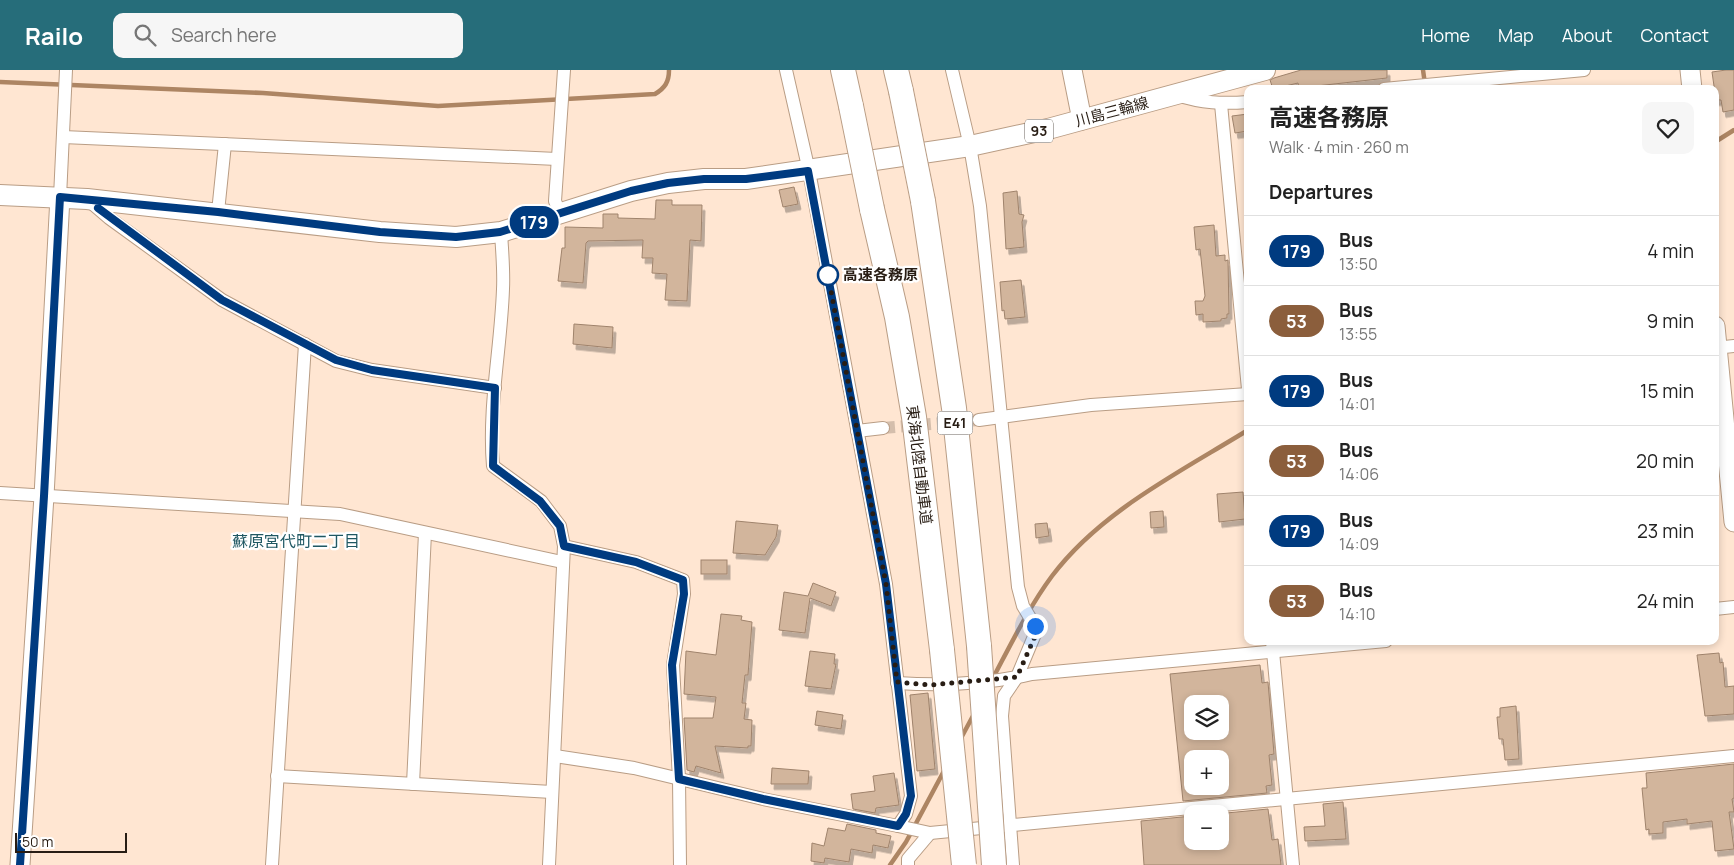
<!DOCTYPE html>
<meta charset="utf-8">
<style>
body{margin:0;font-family:Manrope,"Noto Sans JP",sans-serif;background:#f6f6f6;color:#222;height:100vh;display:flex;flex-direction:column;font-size:19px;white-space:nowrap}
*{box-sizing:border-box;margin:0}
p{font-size:16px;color:#767676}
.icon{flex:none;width:28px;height:28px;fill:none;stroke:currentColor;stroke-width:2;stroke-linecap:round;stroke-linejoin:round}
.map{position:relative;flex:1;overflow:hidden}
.sheet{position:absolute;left:1244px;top:15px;width:475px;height:560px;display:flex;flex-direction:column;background:#fff;border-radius:10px;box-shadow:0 2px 8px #0003}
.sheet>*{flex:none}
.badge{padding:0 10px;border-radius:16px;font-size:18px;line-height:32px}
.tools{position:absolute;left:1184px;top:625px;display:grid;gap:10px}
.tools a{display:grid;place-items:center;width:45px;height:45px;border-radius:10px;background:#fff;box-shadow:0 2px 8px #0003;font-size:25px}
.scale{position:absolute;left:15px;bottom:12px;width:112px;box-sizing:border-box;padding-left:5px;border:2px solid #281d14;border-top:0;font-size:14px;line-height:18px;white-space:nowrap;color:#281d14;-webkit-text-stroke:4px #fff;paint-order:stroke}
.you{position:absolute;width:25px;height:25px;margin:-12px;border:4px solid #fff;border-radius:50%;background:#1a73e8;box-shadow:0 0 0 8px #1a73e833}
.map>.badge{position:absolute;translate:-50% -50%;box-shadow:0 0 0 2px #fff}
h2{padding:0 25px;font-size:19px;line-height:45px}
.round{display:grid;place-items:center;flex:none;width:52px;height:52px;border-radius:10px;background:#f6f6f6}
.headline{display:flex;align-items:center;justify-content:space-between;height:85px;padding:0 25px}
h1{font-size:24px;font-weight:700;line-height:38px}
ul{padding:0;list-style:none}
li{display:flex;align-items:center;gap:15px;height:70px;padding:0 25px;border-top:1px solid #e0e0e0}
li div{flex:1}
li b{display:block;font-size:19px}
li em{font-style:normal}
li .badge{min-width:55px;font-weight:700;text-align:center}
header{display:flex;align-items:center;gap:30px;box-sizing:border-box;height:70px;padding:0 25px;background:#266d7a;color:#fff}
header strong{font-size:24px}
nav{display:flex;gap:28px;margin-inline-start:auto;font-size:18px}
.search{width:350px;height:45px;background:#f6f6f6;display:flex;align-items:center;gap:12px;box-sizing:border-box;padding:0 18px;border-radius:10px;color:#767676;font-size:19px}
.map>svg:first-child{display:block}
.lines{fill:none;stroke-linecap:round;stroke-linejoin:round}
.stream{stroke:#ad8563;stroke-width:4.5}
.building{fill:#d2b59c;stroke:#9f836c;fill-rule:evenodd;filter:url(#shadow)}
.street-tunnel{stroke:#d4beac;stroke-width:12;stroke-dasharray:12 6;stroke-linecap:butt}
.street-casing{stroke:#b99d85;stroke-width:14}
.secondary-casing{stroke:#b99d85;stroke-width:21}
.primary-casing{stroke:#b99d85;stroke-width:22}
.highway-casing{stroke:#b99d85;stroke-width:26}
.street{stroke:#fff;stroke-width:12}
.secondary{stroke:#fff;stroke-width:19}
.primary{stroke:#fff;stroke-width:20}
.highway{stroke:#fff;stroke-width:24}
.highway-bridge-casing{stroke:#b99d85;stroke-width:26;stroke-linecap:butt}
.highway-bridge{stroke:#fff;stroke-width:24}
.line-casing{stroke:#fff;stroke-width:11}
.line{stroke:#003b80;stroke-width:8}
.walk{stroke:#281d14;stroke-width:5;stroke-dasharray:0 9}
.stop-dot{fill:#fff;stroke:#003b80;stroke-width:2.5}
.labels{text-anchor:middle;stroke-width:4.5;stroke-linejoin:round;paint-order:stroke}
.shield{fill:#fff;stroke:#68615a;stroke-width:1}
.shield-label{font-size:14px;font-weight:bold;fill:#281d14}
.street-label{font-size:15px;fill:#281d14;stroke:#fff}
.stop-label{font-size:15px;font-weight:bold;fill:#281d14;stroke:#fff;text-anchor:start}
.neighbourhood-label{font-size:16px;fill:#205863;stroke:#fff}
</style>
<header>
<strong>Railo</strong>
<div class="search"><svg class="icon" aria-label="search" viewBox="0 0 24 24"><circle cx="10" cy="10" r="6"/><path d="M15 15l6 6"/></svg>Search here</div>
<nav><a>Home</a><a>Map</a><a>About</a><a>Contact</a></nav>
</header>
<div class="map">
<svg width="1734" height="795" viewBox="0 0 1734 795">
<defs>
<filter id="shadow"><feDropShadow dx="3" dy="5.5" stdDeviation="0" flood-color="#0004"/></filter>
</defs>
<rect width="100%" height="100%" fill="#ffe6d2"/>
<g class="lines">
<g class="stream">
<path d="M1423,0L1425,14"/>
<path d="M0,12L263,23L438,36L655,24C665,18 669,12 669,0"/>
<path d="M1715,72L1734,60"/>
<path d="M993,608C1011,574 1029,537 1052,506C1101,441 1180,402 1248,360"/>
<path d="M960,670L974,644"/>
<path d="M890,795L906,772L945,699"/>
</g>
</g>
<g class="building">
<path d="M1301,0H1387V8L1299,18L1298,13L1273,19L1270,10L1274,8Z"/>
<path d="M1726,0H1734V40L1723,42L1721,30H1716L1712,2Z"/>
<path d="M1248,44V61L1235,63L1232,46Z"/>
<path d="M794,117L798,134L783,137L779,120Z"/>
<path d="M1017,121L1019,144L1024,145L1022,152L1024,177L1006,179L1003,123Z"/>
<path d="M656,130H672V135H702L701,171L690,170L687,231L665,230L667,204L652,203L653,188H642L643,170L588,171L586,173L583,213L558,211L562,178H565V157L603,158V144H618V148L655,149Z"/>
<path d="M1214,155L1216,186L1225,185V191L1228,190L1229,244H1227V248L1221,249V251L1203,252V244L1196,245L1195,231H1203L1205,226L1200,179L1196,180L1194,157Z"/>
<path d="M1021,210L1025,247L1005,249L1004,240L1002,241L1000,212Z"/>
<path d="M574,254L613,257L612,278L573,274Z"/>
<path d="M1243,422L1245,449L1219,452L1217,424Z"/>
<path d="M1163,441L1164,457L1151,458L1150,442Z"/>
<path d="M736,451L778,455L776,467L765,485L733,483Z"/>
<path d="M1047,453L1049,466L1036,468L1035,454Z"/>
<rect x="701" y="490" width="26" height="14"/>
<path d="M813,513L836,522L831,536L810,528L805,563L779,560L784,522L808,526Z"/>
<path d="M721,544L742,546L741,550L752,552L748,605H745L742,633H746L744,649L752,650L751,676H748V678L715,676L721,703L696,696L694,702L687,700L684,648H713L716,627L684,624L686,581L716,585Z"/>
<path d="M810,581L835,584L834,594H836L831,619L805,616Z"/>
<path d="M1719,583L1720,593L1723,592L1725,617L1734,616V644L1705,646L1697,585Z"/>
<path d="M1260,595L1262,613L1268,612L1274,684L1269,685L1272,715L1266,716L1267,723L1183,731L1170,604ZM1192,634H1220V661H1192ZM1192,689H1220V716H1192Z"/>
<path d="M928,623L935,699L917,701L910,625Z"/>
<path d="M1516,636L1519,689L1505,690L1503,669H1499L1497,647H1500V638Z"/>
<path d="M817,641L843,645L841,659L815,655Z"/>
<path d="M1734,694V728L1732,729L1734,742H1729L1734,779L1715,781L1712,751L1687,754V749L1663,752V763L1649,764V759L1646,760L1642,718H1647L1646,703Z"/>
<path d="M772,698L809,701L808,714H771Z"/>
<path d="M894,703L899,735L876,738L875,743L853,739L851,724L875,721L873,706Z"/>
<path d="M1343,732L1346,769L1305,771L1304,757L1325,756L1323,734Z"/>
<path d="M1268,739L1272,770L1278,769L1281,795H1144L1141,751L1192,746V771H1220V744H1216Z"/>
<path d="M847,754L876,760V763L891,766L888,778L873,775L872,783L851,779L849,792L825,788L824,793L811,791L812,773L824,776L828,758L845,761Z"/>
</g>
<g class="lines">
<path class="street-tunnel" d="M883,358L979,350"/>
<defs>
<g id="street">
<path d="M952,0L970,76L980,136L1018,517L1023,536L1035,556V564L1017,607L1004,626L1002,646L1013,795"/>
<path d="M1384,19L1584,0"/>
<path d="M1177,25C1202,33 1222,34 1248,32"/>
<path d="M1221,34L1248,319"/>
<path d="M63,67L557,89"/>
<path d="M60,127L66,0"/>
<path d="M88,130L109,148L222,230L336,291L372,300L495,318"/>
<path d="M218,142L225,74"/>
<path d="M560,144L555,131L564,0"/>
<path d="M501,162C502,181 504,200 503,219C501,278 488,337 493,396L541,431L560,456L564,476L549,795"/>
<path d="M1715,278L1734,276"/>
<path d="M979,350L1091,335L1248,324"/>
<path d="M857,361L883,358"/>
<path d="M0,423L340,444L562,492"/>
<path d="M564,476L636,492L683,510L684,524L673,595L679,709L680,795"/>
<path d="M1715,539L1734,537"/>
<path d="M1272,571L1293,795"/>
<path d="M897,613C941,616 989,614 1032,604L1386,571"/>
<path d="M555,686L634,698L763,729L898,756L906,744L911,726L886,514L809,101L786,0"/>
<path d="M277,706L552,722"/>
<path d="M413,714L425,463"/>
<path d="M898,756L930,763L908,789V795"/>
<path d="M930,763L1734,686"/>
<path d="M272,795L305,274"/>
</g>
<g id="secondary">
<path d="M1072,0L1082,50"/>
<path d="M1690,0L1692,19"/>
<path d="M1715,256L1734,452"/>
<path d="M20,795L44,426L60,127"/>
</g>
<path id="primary" d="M0,125L87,129L380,162L456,167L501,162L631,121L668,113L704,109H746L970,76L1048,59L1265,0"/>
<g id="highway">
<path d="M843,0L851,36"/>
<path d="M896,0L901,21"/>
<path d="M923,131L954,338L979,576"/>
<path d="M872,139L897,247L914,347L942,580"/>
</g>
</defs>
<use href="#street" class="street-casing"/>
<use href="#secondary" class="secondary-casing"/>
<use href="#primary" class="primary-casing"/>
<use href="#highway" class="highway-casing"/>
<use href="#street" class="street"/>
<use href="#secondary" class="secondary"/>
<use href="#primary" class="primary"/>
<use href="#highway" class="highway"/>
<defs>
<g id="highway-bridge">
<path d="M901,21L923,131"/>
<path d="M851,36L872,139"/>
<path d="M979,576L994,795"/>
<path d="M942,580L964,795"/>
</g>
</defs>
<use href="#highway-bridge" class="highway-bridge-casing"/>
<use href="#highway-bridge" class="highway-bridge"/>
</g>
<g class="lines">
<defs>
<path id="line" d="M20,795L44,426L60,127L218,142L380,162L456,167L500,162L631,121L668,113L704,109H746L808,101L886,514L911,726L906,744L898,756L763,729L679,709L672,595L684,524L683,510L636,492L564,476L560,456L540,431L493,396L495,318L372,300L336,290L222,230L98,138"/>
</defs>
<use href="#line" class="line-casing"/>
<use href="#line" class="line"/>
<path class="walk" d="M828,205L886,514L897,612L930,615L1017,607L1036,564L1035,556"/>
</g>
<circle class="stop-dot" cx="828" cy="205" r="10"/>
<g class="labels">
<g class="shield">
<rect x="1025" y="49.5" width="28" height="23" rx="4"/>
<rect x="937.5" y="341.5" width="35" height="23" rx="4"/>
</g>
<g class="shield-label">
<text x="1039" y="66">93</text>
<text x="955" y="358">E41</text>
</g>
<g class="street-label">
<text transform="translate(1112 42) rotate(-15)" y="5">川島三輪線</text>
<text transform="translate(919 395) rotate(83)" y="5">東海北陸自動車道</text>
</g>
<g class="stop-label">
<text x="843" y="210">高速各務原</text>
</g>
<g class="neighbourhood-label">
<text x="296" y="477">蘇原宮代町二丁目</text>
</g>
</g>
</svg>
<div class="tools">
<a><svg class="icon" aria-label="layers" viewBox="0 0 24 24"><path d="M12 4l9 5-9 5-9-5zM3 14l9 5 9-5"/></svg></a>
<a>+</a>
<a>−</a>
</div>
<div class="scale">50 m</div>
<div class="you" style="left:1035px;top:556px"></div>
<b class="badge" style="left:534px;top:152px;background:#003b80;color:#fff">179</b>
<section class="sheet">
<div class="headline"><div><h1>高速各務原</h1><p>Walk · 4 min · 260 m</p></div><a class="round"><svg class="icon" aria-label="heart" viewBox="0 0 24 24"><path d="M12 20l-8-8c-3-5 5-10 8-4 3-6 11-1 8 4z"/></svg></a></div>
<h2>Departures</h2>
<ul>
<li><span class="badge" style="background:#003b80;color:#fff">179</span><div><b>Bus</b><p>13:50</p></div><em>4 min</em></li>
<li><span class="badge" style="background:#8b5e3c;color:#fff">53</span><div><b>Bus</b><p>13:55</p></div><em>9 min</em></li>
<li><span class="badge" style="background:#003b80;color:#fff">179</span><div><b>Bus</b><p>14:01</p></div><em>15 min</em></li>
<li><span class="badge" style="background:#8b5e3c;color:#fff">53</span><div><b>Bus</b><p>14:06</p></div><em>20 min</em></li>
<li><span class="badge" style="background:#003b80;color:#fff">179</span><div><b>Bus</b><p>14:09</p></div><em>23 min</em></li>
<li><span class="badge" style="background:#8b5e3c;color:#fff">53</span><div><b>Bus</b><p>14:10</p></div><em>24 min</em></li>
</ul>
</section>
</div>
